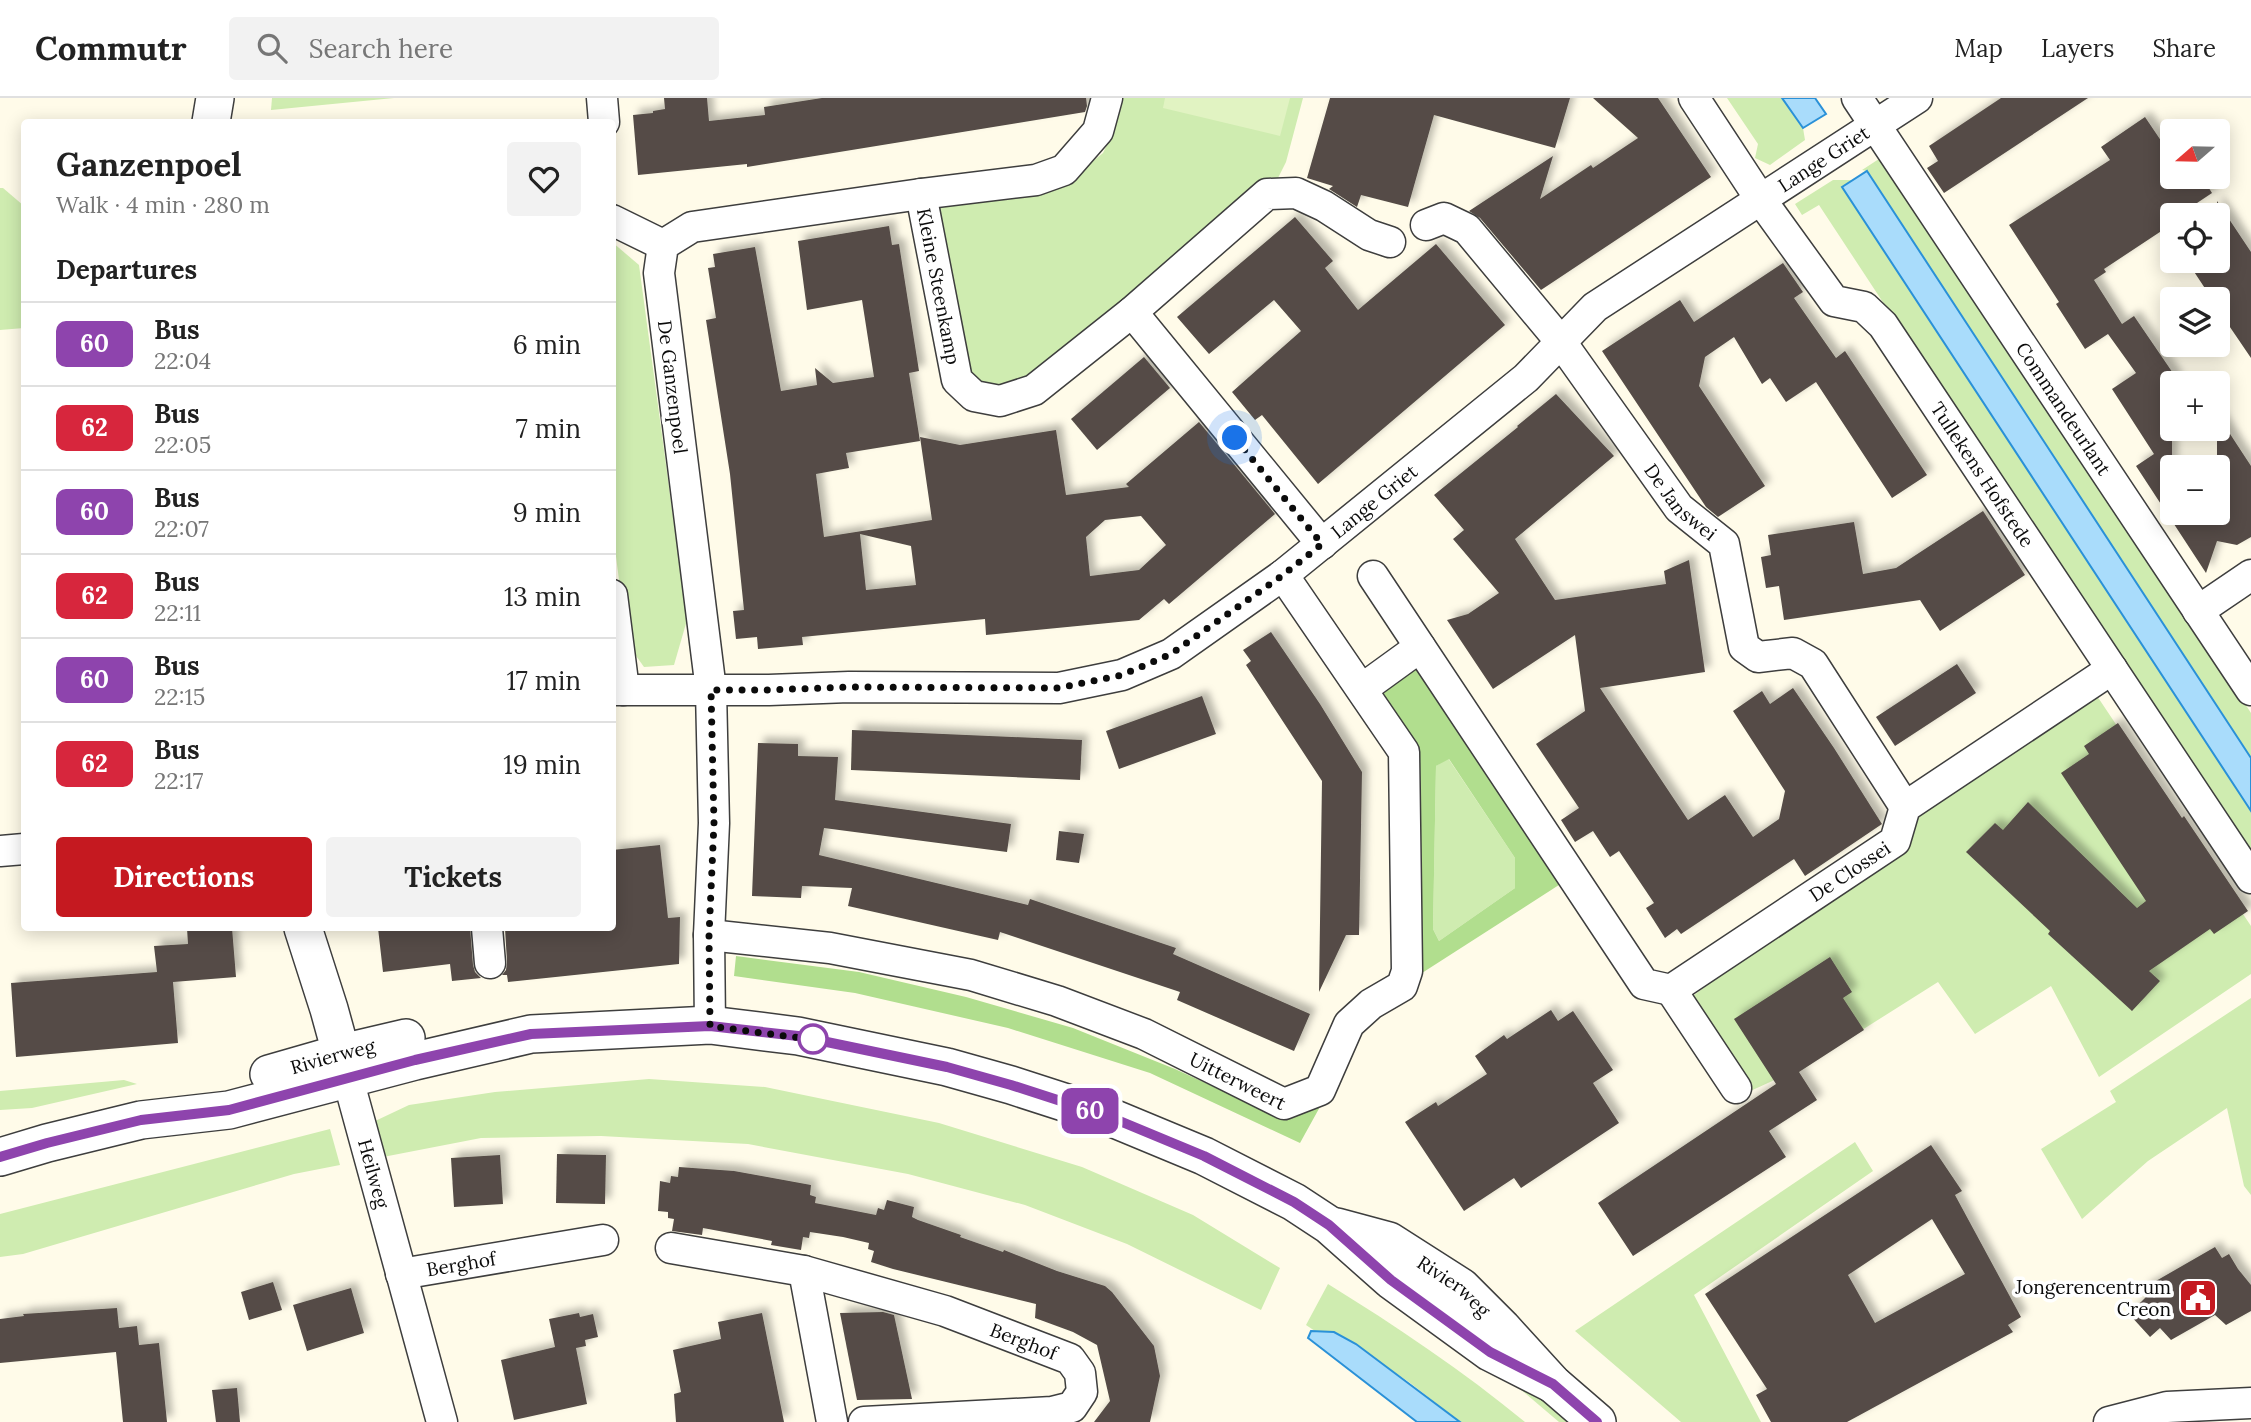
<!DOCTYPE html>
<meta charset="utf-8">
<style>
body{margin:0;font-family:Lora,serif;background:#f2f2f2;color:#222;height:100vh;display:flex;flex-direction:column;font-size:26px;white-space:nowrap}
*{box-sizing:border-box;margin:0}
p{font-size:23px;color:#767676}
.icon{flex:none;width:38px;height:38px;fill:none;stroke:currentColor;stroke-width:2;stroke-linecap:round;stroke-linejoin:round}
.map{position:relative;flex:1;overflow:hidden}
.drawer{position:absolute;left:21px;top:21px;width:595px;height:812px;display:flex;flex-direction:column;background:#fff;border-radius:7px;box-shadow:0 4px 18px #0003}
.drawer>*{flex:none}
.badge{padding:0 14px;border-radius:10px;font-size:24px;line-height:46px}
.needle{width:46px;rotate:250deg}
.buttons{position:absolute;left:2160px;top:21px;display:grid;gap:14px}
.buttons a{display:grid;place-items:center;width:70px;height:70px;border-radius:7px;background:#fff;box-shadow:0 4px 18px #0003;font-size:35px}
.you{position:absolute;width:35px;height:35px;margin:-18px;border:5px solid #fff;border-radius:50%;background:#1a73e8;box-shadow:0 0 0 10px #1a73e833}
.map>.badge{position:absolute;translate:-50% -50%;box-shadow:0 0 0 4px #fff}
h2{padding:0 35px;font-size:26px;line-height:63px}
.round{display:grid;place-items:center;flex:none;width:74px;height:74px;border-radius:7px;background:#f2f2f2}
.overview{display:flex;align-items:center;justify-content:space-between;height:119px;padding:0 35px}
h1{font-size:33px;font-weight:700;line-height:52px}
.button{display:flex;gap:14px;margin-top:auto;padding:14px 35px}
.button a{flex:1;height:80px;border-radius:7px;background:#c51920;color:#fff;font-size:28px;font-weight:700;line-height:80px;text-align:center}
.button a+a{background:#f2f2f2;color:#222}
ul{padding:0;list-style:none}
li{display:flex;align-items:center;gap:21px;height:84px;padding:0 35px;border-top:2px solid #e0e0e0}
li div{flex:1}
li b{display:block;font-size:26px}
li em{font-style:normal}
li .badge{min-width:77px;font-weight:700;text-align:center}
header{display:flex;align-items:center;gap:42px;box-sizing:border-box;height:98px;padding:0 35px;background:#fff;border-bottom:2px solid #e0e0e0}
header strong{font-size:33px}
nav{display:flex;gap:38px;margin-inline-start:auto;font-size:24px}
.search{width:490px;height:63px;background:#f2f2f2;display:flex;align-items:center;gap:18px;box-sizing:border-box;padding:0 24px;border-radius:7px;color:#767676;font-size:26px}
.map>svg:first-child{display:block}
.green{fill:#cfecb0}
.forest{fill:#b1de8e;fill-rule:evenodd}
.pitch{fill:#e1f3c2}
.water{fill:#a9dcfb;stroke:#2a91d8;stroke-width:2}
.building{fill:#544c46;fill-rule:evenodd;filter:url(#shadow)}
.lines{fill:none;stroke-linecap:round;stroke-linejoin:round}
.minor-casing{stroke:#3e3e3e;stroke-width:33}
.tertiary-casing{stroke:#3e3e3e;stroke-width:40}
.minor{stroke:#fff;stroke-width:30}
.tertiary{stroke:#fff;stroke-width:37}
.line-casing{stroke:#fff;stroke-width:16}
.line{stroke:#8e44ad;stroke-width:10}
.walk{stroke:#0b0b0b;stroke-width:7;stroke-dasharray:0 12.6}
.stop-dot{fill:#fff;stroke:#8e44ad;stroke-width:3.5}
.labels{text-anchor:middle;stroke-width:7;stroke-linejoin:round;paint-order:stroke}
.street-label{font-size:19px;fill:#0b0b0b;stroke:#fff}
.poi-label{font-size:19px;fill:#0b0b0b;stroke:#fff;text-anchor:end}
</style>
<header>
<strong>Commutr</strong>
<div class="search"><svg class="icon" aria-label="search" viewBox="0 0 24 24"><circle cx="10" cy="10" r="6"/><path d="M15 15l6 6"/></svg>Search here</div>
<nav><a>Map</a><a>Layers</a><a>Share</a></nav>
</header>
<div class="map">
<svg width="2251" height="1324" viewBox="0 0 2251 1324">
<defs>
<filter id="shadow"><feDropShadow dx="6" dy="-6" stdDeviation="3.5" flood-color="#0004"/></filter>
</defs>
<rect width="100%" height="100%" fill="#fffbe9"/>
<g class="green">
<path d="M272,0H394L271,12Z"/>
<path d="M1121,0H1303L1286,64L1278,80L1056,264C1026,280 976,307 963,259L938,103L1083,71L1103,55L1111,38Z"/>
<path d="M1727,0H1782L1803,30L1805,42L1770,67L1755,60L1758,46Z"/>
<path d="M1885,57L2251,615V660L1867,73L1862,72Z"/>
<path d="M1833,82H1852L1842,89L2251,713V764L1819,107L1802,117L1795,106Z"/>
<path d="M0,90H3L24,108V230L0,232Z"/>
<path d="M612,144L639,167L687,522L674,567L644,569L627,545L612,427Z"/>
<path d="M2097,598L2251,828V876L2099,979L2051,888L1975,936L1938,884L1805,968L1746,995L1690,900L1912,734L1918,717Z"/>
<path d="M1448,660L1515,760V790L1439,843L1433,831L1436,668Z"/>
<path d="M2251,900V1097L2244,1088L2227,1010L2148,1063L2082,1121L2041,1051L2116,1004L2110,993Z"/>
<path d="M649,981L765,989L939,1025L1082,1069L1193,1117L1280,1170L1261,1212L1127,1146L1025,1107L908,1076L748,1046L601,1038L481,1040L383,1059L373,1024L409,1007L495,994Z"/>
<path d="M124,982L137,986L32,1010L0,1012V993Z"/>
<path d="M330,1031L340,1067L294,1076L23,1156L0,1159V1116Z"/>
<path d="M1855,1044L1873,1073L1694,1197L1761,1324H1681L1575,1233Z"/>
<path d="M1328,1186C1396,1228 1463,1273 1525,1324H1460L1409,1284L1334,1234L1315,1233L1306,1227Z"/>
<path d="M1513,1285L1531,1286L1578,1324H1559Z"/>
</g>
<g class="forest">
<path d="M1418,567L1562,785L1422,875L1417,873L1415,651L1381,596ZM1449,661L1515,760V790L1439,843L1433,831L1436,668Z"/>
<path d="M736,858L859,874L966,899L1073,930L1175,971L1282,1020L1321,1007L1300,1045L1150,975L1008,930L855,895L734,878Z"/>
</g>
<path class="pitch" d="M1165,0H1290L1280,38L1163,10Z"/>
<g class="water">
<path d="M1782,0H1815L1826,16L1803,30Z"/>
<path d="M1867,73L2251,660V713L1842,89Z"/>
<path d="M1311,1233L1334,1234L1356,1246L1460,1324H1417L1308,1240Z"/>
</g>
<g class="building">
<path d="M664,0H707L709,23L765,17L764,9L822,0H1086L1087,8L1085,14L747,69V66L638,77L633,17L653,15V13L665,11Z"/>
<path d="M1330,0H1570L1555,50L1434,17L1408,109L1361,97L1357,109L1329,91L1333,88L1307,80Z"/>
<path d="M1593,0H1658L1711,79L1541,192L1480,120L1469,113L1553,58L1540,101L1591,67L1593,70L1638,40Z"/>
<path d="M2001,0H2088L1944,95L1927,70L1938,63L1929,48Z"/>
<path d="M2145,19L2172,59V79H2202L2212,95L2179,117H2172V126L2104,171L2106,174L2094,182L2122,226L2134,218L2177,281L2172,285V415H2217V316L2251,368V439L2237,447L2217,443L2206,475L2136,368L2154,356L2112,291L2136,275L2108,236L2085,251L2056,206L2059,204L2009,127L2110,62L2101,49Z"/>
<path d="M2217,103L2251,154V260L2217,210V201H2212L2187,163H2217Z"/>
<path d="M1295,119L1333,163L1325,170L1358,212L1436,146L1505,227L1318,386L1262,317L1255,322L1232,294L1301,233L1274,202L1209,256L1177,219Z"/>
<path d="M889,128L892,147L899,146L919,273L909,275L920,343L846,355L849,370L816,376L824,439L932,422L920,339L960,347L1056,332L1066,397L1129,389L1126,386L1199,324L1275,416L1169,506L1164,501L1139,522L986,537L985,521L802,539L803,547L758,551L757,539L736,541L733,513L744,512L730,376L706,222L716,220L708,170L715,169L713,156L755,149L781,293L817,287L815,270L833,285L874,279L862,202L807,212L798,143ZM1141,418L1166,447L1139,472L1090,478L1086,439L1105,422ZM860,436L911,448L916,487L866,492Z"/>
<path d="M1783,165L1803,194L1794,200L1836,260L1845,253L1927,377L1892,400L1816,284L1786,304L1770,280L1762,286L1734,239L1705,259L1699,288L1765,388L1718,419L1706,409L1602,253L1680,202L1694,224Z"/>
<path d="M1144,259L1170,290L1097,352L1071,321Z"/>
<path d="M1556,296L1614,358L1515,441L1555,502L1666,486L1664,473L1689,462L1705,574L1600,590L1688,722L1725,697L1753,739L1779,721L1785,693L1733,613L1762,593L1770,606L1793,590L1834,650L1882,726L1805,778L1794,761L1681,836L1677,831L1665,840L1646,810L1654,805L1619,753L1610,759L1593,733L1575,744L1561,722L1579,710L1536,646L1585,613L1575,537L1493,591L1447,522L1468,516L1499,495L1453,441L1464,432L1434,397L1518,329L1517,328Z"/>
<path d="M1983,413L2025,477L1940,533L1920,502L1784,522L1779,488L1766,490L1761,459L1771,457L1768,437L1854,424L1863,476L1896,470Z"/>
<path d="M1271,534L1320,606L1362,674L1359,837H1346L1319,894L1322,683L1246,567L1251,563L1243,552Z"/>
<path d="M1957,566L1976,595L1895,648L1876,619Z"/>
<path d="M1202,598L1216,636L1119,671L1106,633Z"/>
<path d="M2118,625L2182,720L2184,718L2248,813L2214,836L2210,831L2149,873L2160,883L2132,913L2048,836L2050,833L1966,754L1995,725L2003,732L2028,704L2137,810L2146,803L2061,675L2089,656L2084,648Z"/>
<path d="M852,632L1082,642L1080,682L851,672Z"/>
<path d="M758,645L798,646V658L838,659L835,702L1011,726L1007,754L824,730L819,757L1028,807L1030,801L1176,850L1173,856L1310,916L1294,953L1177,902L1180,894L1000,834L998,842L848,808L852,790L802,788L801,800L752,798Z"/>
<path d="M1059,733L1084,736L1079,765L1056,762Z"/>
<path d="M660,747L668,820L680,819L679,866L508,884L507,877H502L506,872L507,864L505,830H612V752Z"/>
<path d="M187,830H232L236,879L173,884L178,945L16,959L11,885L157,874L154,848L188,846Z"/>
<path d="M378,830H423L424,832L470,830L473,867L475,874L481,880L452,883L450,866L383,874Z"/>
<path d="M1830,859L1852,894L1843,900L1864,932L1799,974L1817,1002L1769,1033L1786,1059L1633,1158L1598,1105L1776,986L1734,921Z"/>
<path d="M1551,912L1558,923L1573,913L1613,972L1593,985L1619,1025L1521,1090L1514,1080L1464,1113L1405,1024L1436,1004L1438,1008L1487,976L1475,958L1504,937L1507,941Z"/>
<path d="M1931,1047L1962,1093L1955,1097L2021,1219L2008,1227L2013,1234L1847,1324H1771L1756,1297L1767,1291L1705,1196ZM1932,1121L1965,1176L1875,1225L1848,1177Z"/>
<path d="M557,1056L606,1057L605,1106L556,1105Z"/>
<path d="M500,1057L503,1106L454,1109L451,1060Z"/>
<path d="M679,1069L734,1073L811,1087L810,1097L816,1099L815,1105L876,1117L878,1110L884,1112L887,1102L914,1109L912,1119L918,1122L961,1137L960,1139L1003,1154L1004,1152L1057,1173L1105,1188L1112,1194L1154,1248L1160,1278L1150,1324H1094L1110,1303L1097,1247L1073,1234L1035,1220L1036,1206L893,1171L871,1164L874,1153L868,1151L869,1145L843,1139L810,1134L809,1140L803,1139L801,1152L771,1147L772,1143L703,1130L702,1137L672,1133L674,1121L668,1120V1114L658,1113L660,1083L670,1085L671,1078L678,1079Z"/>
<path d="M2215,1149L2222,1160L2229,1156L2238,1171L2251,1187V1213L2226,1227L2215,1217L2171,1242L2160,1230L2150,1239L2129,1216L2148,1197L2142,1191Z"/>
<path d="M273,1184L282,1212L249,1222L241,1194Z"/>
<path d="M351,1190L364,1235L307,1253L293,1207Z"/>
<path d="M117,1210L119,1230L137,1228L139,1247L159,1245L167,1324H123L116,1254L0,1265V1221L24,1218L23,1216Z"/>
<path d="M883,1214L894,1217L912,1301L857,1302L840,1215Z"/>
<path d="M579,1215L580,1219L593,1216L598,1239L585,1242L586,1248L576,1250L587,1306L514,1322L501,1262L555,1249L549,1221Z"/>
<path d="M762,1215L784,1324H676L674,1296L681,1294L673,1252L721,1241L718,1224Z"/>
<path d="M237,1290L240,1324H216L212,1292Z"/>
</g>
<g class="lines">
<defs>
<g id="minor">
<path d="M602,0L604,24"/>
<path id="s1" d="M1694,0L1761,102L1834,203L1864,209L1883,227L2251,780"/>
<path id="s2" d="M1857,0L2251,592"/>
<path id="s3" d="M921,96L957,282L974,298L1000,303L1034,292L1132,214L1267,96L1296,95L1324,108L1369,137L1390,144"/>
<path d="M612,122L663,147"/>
<path id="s4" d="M1426,127L1444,120L1467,131L1561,244L1679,410L1724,446L1744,549L1758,559L1793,555L1813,566L1905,709"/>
<path d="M1132,214L1322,446"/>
<path id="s5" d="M1373,478L1644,886L1671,892L1895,743L1905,709L2112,571"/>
<path d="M612,497L624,592"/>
<path d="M2198,513L2251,477"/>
<path d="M1362,591L1420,549"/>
<path id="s6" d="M612,592H769L849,589L1059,590L1122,577L1171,556L1283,477L1526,280L1595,209L1917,0"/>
<path d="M0,753L24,751"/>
<path d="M487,830L490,865"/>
<path id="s7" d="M709,837L830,850L971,877L1057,903L1144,936L1284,1006L1320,992L1349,926L1371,906L1402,888L1407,873L1404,654L1283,477"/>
<path d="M1671,892L1736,990"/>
<path d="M710,927L709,837L714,725L711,592L659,175L663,147L692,129L921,96L1036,82L1064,72L1098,33L1107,0"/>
<path id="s8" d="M348,981L442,1324"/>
<path id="s9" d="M671,1150L804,1173L945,1213L1070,1261L1080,1275L1082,1294L1072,1309L1052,1314L864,1324"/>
<path d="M804,1173L832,1324"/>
<path id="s10" d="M401,1176L603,1142"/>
<path d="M2109,1324L2167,1309L2251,1305"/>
</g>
<g id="tertiary">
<path d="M211,24L215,0"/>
<path d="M303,830L329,911L348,980"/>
<path id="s11" d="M269,976L342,955L406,940"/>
<path d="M0,1059L47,1045L141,1022L229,1012L415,963L531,936L710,927L798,938L947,969L1011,987L1110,1019L1204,1058L1294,1104L1329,1127L1391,1182L1490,1254L1553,1286"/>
<path id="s12" d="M1337,1129L1389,1143L1461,1189L1502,1230L1553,1286L1597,1324"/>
</g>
</defs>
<use href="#minor" class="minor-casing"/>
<use href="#tertiary" class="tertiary-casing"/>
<use href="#minor" class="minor"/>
<use href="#tertiary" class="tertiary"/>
</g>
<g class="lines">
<defs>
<path id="line" d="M0,1059L47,1045L141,1022L229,1012L415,962L531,936L710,928L798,938L947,969L1011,987L1110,1019L1204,1058L1294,1104L1329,1127L1391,1182L1490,1254L1553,1286L1597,1324"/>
</defs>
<use href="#line" class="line-casing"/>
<use href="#line" class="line"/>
<path class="walk" d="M813,941L823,943L710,928L709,837L714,725L711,592H769L849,589L1059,590L1122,577L1171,556L1283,477L1322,446L1235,340"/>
</g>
<defs>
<symbol id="civic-square" viewBox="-11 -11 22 22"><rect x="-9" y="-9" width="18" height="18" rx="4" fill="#c51920" stroke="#fff"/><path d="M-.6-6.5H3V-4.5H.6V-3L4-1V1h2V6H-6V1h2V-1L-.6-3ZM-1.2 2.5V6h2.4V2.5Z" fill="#fff"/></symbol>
</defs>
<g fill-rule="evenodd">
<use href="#civic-square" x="2176" y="1178" width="44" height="44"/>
</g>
<circle class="stop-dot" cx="813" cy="941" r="14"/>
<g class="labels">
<g class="street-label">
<text dy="7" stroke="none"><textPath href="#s6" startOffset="1386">Lange Griet</textPath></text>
<text dy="7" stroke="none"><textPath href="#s3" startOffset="94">Kleine Steenkamp</textPath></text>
<text transform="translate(673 289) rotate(83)" y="7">De Ganzenpoel</text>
<text dy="7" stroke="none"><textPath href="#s2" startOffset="373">Commandeurlant</textPath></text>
<text dy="7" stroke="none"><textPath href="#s1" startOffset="483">Tullekens Hofstede</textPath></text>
<text dy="7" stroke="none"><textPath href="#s4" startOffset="392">De Janswei</textPath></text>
<text dy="7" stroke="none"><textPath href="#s6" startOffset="819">Lange Griet</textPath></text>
<text dy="7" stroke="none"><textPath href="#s5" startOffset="732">De Clossei</textPath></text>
<text dy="7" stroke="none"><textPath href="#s11" startOffset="66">Rivierweg</textPath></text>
<text dy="7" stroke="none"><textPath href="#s7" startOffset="553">Uitterweert</textPath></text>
<text dy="7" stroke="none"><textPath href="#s8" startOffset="98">Heilweg</textPath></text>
<text dy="7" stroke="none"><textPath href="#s10" startOffset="61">Berghof</textPath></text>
<text dy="7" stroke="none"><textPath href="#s12" startOffset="133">Rivierweg</textPath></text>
<text dy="7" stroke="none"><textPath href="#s9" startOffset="366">Berghof</textPath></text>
</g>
<g class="poi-label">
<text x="2171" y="1196">Jongerencentrum<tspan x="2171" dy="22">Creon</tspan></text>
</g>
</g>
</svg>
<div class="buttons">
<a><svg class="needle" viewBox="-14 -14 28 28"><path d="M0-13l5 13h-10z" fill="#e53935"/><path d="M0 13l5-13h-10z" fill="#767676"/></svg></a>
<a><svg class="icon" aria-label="locate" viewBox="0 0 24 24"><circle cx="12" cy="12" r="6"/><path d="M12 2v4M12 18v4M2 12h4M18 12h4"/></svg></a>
<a><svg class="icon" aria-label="layers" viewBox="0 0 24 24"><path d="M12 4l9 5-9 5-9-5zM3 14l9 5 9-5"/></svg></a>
<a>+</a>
<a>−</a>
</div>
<div class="you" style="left:1235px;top:340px"></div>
<b class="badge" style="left:1090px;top:1013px;background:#8e44ad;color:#fff">60</b>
<section class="drawer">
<div class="overview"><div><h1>Ganzenpoel</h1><p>Walk · 4 min · 280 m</p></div><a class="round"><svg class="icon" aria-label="heart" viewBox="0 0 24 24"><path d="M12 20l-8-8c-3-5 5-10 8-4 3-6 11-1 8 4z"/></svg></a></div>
<h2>Departures</h2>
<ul>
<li><span class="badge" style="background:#8e44ad;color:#fff">60</span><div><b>Bus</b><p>22:04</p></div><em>6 min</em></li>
<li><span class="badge" style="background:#d7263d;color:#fff">62</span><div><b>Bus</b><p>22:05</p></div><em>7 min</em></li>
<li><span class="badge" style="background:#8e44ad;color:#fff">60</span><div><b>Bus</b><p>22:07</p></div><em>9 min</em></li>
<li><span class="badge" style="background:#d7263d;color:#fff">62</span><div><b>Bus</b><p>22:11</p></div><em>13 min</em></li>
<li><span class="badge" style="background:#8e44ad;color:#fff">60</span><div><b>Bus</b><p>22:15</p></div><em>17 min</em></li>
<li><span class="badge" style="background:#d7263d;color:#fff">62</span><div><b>Bus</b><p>22:17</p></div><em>19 min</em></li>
</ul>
<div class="button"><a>Directions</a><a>Tickets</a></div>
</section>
</div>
